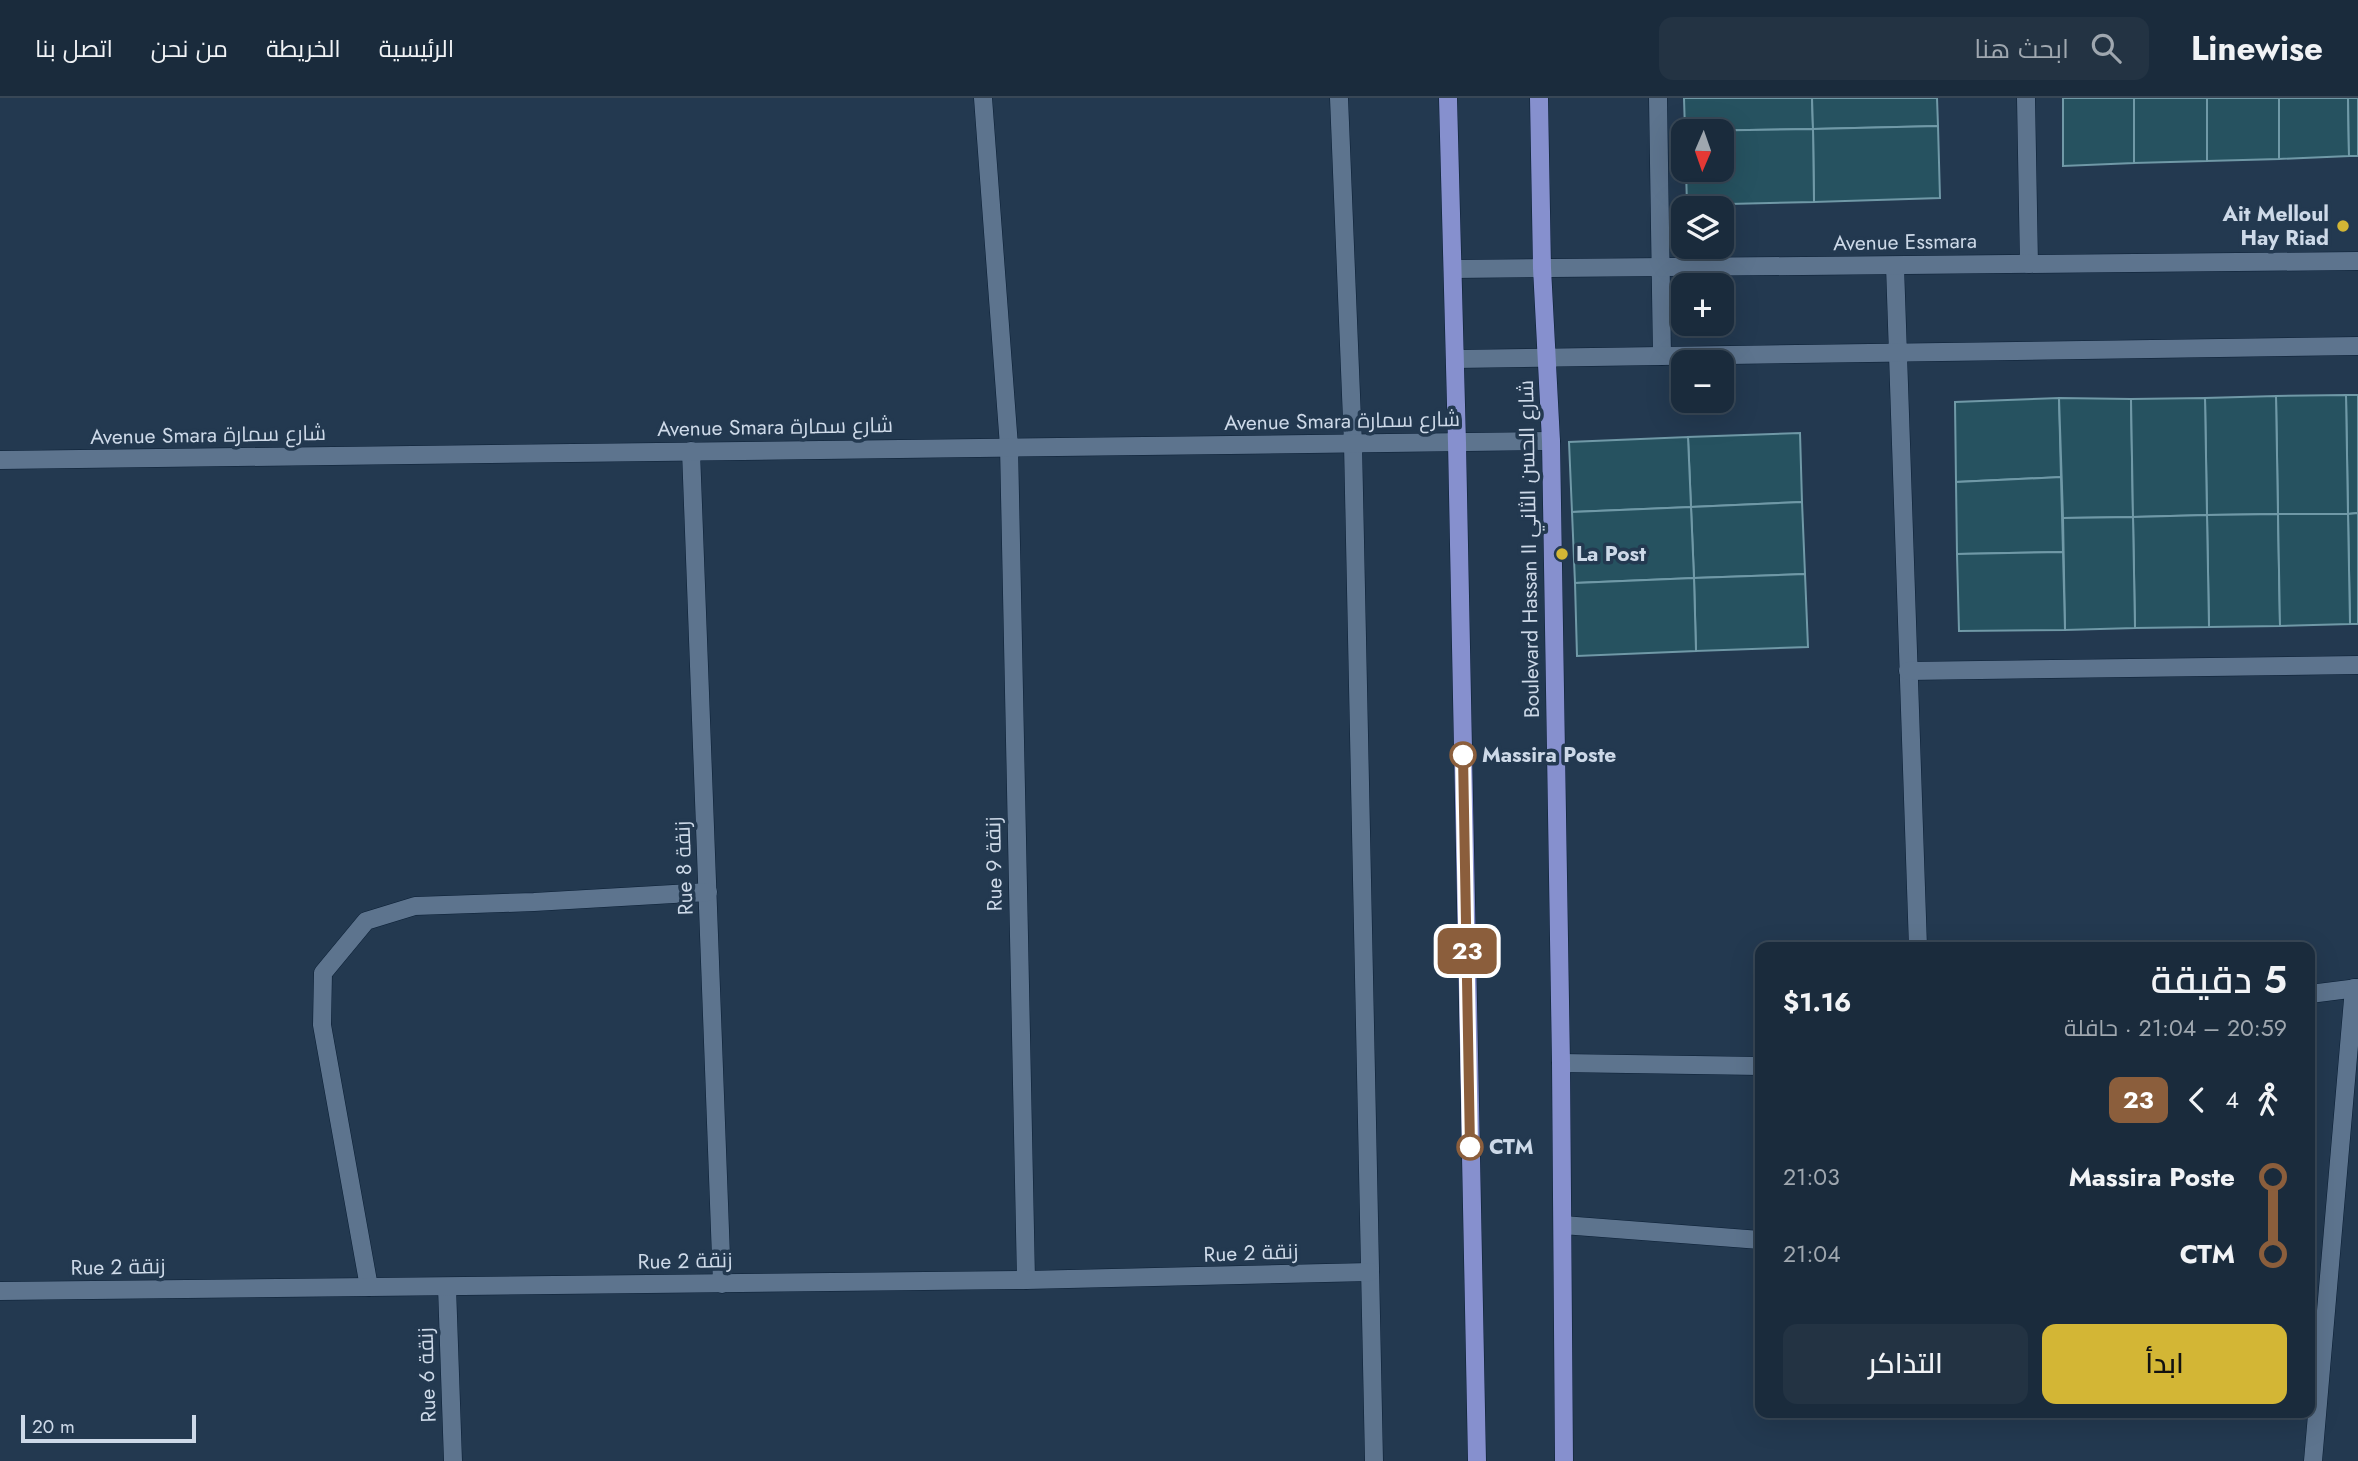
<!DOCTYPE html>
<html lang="ar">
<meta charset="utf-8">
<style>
body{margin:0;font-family:Jost,Cairo,sans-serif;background:#233343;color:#f1f3f6;direction:rtl;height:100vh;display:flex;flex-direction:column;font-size:26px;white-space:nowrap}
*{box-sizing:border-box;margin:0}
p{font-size:23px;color:#9fa7af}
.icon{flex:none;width:38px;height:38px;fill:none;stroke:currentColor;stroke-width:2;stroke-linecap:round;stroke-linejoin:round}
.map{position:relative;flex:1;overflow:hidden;direction:ltr}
.drawer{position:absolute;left:1755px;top:844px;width:560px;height:476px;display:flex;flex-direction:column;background:#1a2b3c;border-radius:14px;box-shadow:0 7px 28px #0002,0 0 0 2px #384756;direction:rtl}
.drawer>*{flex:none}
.badge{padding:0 14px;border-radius:10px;font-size:24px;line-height:46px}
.needle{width:46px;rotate:182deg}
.controls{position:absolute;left:1671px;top:21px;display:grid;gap:14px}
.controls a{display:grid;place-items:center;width:63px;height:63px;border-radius:14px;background:#1a2b3c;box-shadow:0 7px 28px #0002,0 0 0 2px #384756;font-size:35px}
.scale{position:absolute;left:21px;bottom:18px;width:175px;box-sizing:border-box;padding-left:7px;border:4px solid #cdd9e8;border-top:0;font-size:19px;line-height:24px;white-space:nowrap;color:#cdd9e8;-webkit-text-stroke:5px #233950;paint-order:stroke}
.map>.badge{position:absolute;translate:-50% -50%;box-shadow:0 0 0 4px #fff}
.legs{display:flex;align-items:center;gap:10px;height:77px;padding:0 28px;font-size:23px}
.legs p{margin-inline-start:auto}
.headline{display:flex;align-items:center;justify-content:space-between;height:119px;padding:0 28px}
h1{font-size:38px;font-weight:600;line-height:52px}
.primary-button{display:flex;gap:14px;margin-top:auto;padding:14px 28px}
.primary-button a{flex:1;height:80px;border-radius:14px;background:#d3b635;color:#111;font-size:28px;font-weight:600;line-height:80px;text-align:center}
.primary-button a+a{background:#233343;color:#f1f3f6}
ul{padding:0 28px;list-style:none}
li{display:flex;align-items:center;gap:24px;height:77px;font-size:26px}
li i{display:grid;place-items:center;width:10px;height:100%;margin:0 9px;background:currentColor}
li i::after{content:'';width:18px;height:18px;margin:-9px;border:5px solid;border-radius:50%;background:#1a2b3c}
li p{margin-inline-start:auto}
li:first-child i{background:linear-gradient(#0000 50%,currentColor 0)}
li:last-child i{background:linear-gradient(currentColor 50%,#0000 0)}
header{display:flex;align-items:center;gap:42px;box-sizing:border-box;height:98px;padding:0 35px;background:#1a2b3c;border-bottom:2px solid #384756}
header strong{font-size:33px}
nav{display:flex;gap:38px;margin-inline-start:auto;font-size:24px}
.search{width:490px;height:63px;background:#233343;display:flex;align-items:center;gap:18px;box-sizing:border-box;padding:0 24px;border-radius:14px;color:#9fa7af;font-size:26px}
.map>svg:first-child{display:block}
.building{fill:#265260;stroke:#7099a7;stroke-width:2}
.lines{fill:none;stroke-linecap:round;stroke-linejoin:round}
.minor-casing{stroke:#0b1f35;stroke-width:19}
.primary-casing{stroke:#0b1f35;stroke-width:19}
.minor{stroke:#5d748e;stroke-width:18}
.primary{stroke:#8690ce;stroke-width:18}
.line-1-casing{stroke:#fff;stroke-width:16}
.line-1{stroke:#8b5e3c;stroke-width:10}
.poi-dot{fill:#d3b635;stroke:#233950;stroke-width:2.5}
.stop-1-dot{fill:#fff;stroke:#8b5e3c;stroke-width:3.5}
.labels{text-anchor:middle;stroke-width:7;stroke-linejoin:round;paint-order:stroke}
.poi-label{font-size:21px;font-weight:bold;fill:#cdd9e8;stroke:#233950;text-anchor:end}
.street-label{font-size:21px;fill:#cdd9e8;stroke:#233950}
.stop-label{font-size:21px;font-weight:bold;fill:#cdd9e8;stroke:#233950;text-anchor:start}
</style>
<header>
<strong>Linewise</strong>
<div class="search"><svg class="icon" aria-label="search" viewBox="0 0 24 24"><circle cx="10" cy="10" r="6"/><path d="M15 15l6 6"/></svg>ابحث هنا</div>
<nav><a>الرئيسية</a><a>الخريطة</a><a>من نحن</a><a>اتصل بنا</a></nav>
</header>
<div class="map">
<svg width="2358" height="1363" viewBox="0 0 2358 1363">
<rect width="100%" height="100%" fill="#233950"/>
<g class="building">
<path d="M1684,0H1812L1813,31L1685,33Z"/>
<path d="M1812,0H1937L1938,28L1813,31Z"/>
<path d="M2063,0H2134V65L2063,68Z"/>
<path d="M2134,0H2207V63L2134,65Z"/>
<path d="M2207,0H2279V61L2207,63Z"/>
<path d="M2279,0H2348L2349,58L2279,61Z"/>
<path d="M2348,0H2358V58H2349Z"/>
<path d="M1938,28L1940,100L1814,104L1813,31Z"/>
<path d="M1813,31L1814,104L1687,107L1686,72H1722V33H1685Z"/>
<path d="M2346,297H2358V415L2348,416Z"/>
<path d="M2346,297L2348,416H2278L2276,298Z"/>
<path d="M2276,298L2278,416L2207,417L2205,300Z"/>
<path d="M2059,300L2061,379L1956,384L1955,304Z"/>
<path d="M2059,300L2131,301L2133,419L2063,420Z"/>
<path d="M2205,300L2207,417L2133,419L2131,301Z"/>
<path d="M1800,335L1802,404L1691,409L1688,339Z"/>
<path d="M1688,339L1691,409L1572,414L1569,344Z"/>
<path d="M2061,379L2063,454L1957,456L1956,384Z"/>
<path d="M1802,404L1805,476L1694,480L1691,409Z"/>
<path d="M1691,409L1694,480L1575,485L1572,414Z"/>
<path d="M2358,415V526H2350L2348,416Z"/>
<path d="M2278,416L2280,528L2209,529L2207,417Z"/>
<path d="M2278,416H2348L2350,526L2280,528Z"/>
<path d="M2207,417L2209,529L2135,530L2133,419Z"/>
<path d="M2133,419L2135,530L2065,532L2063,420Z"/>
<path d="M2063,454L2065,532L1959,533L1957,456Z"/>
<path d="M1805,476L1808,549L1696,553L1694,480Z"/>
<path d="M1694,480L1696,553L1577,558L1575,485Z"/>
</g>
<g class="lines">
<defs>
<g id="minor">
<path d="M983,0L1009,348L1026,1182"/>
<path d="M1339,0L1353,346L1374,1363"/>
<path d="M1658,0L1662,258"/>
<path d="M2026,0L2029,166"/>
<path d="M1895,168L1918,849"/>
<path d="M1453,171L2358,163"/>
<path d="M1455,261L2358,248"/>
<path d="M691,353L722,1186"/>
<path d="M0,362L1551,343"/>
<path d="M1908,573L2358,567"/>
<path d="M2310,896L2358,890"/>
<path d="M1561,965L1760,968"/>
<path d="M1563,1127L1760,1142"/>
<path d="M369,1189L322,927L323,875L366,823L415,808L534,804L708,794"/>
<path d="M447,1189L453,1363"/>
<path d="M0,1193L1026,1182L1370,1174"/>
<path d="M2313,1363L2354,890"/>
</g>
<g id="primary">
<path d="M1448,0L1457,345L1477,1363"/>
<path d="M1539,0L1542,170L1551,343L1561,965L1564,1363"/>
</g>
</defs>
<use href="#minor" class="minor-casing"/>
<use href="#primary" class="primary-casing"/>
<use href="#minor" class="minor"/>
<use href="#primary" class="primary"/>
</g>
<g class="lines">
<defs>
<path id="line-1" d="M1463,657L1470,1049"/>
</defs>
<use href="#line-1" class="line-1-casing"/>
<use href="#line-1" class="line-1"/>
</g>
<g class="poi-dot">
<circle cx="2343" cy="128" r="7"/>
<circle cx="1562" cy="456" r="7"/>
</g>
<g class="stop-1-dot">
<circle cx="1463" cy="657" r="12"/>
<circle cx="1470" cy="1049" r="12"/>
</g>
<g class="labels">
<g class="poi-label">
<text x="2329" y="123">Ait Melloul<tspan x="2329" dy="24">Hay Riad</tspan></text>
<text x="1576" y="463" text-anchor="start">La Post</text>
</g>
<g class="street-label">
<text transform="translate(1905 144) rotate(-1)" y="7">Avenue Essmara</text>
<text transform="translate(1342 323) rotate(-1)" y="7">Avenue Smara شارع سمارة</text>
<text transform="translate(775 329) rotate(-1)" y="7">Avenue Smara شارع سمارة</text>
<text transform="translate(208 337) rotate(-1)" y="7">Avenue Smara شارع سمارة</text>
<text transform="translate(1529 451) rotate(-91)" y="7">Boulevard Hassan II شارع الحسن الثاني</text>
<text transform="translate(994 766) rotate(-91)" y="7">Rue 9 زنقة</text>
<text transform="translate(684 770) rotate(-92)" y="7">Rue 8 زنقة</text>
<text transform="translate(1251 1155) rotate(-2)" y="7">Rue 2 زنقة</text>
<text transform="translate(685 1163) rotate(-1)" y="7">Rue 2 زنقة</text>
<text transform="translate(118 1169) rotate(-1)" y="7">Rue 2 زنقة</text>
<text transform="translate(427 1277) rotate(-92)" y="7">Rue 6 زنقة</text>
</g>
<g class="stop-label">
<text x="1482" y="664">Massira Poste</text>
<text x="1489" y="1056">CTM</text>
</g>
</g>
</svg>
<div class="controls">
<a><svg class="needle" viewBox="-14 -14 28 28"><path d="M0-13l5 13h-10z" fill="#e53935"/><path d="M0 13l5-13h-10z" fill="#9fa7af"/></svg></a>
<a><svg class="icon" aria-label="layers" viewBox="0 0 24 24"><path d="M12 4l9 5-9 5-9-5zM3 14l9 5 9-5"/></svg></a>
<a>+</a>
<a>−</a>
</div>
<div class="scale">20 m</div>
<b class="badge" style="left:1467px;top:853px;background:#8b5e3c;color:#fff">23</b>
<section class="drawer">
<div class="headline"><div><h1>5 دقيقة</h1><p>20:59 – 21:04 · حافلة</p></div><b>$1.16</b></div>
<div class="legs"><svg class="icon" aria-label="walk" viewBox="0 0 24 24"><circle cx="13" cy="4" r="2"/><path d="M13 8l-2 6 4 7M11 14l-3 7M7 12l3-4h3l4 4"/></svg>4<svg class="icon" aria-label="back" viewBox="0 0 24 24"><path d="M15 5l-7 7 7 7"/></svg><b class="badge" style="background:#8b5e3c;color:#fff">23</b></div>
<ul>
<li><i style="color:#8b5e3c"></i><b>Massira Poste</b><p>21:03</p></li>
<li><i style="color:#8b5e3c"></i><b>CTM</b><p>21:04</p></li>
</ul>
<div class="primary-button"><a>ابدأ</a><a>التذاكر</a></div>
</section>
</div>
